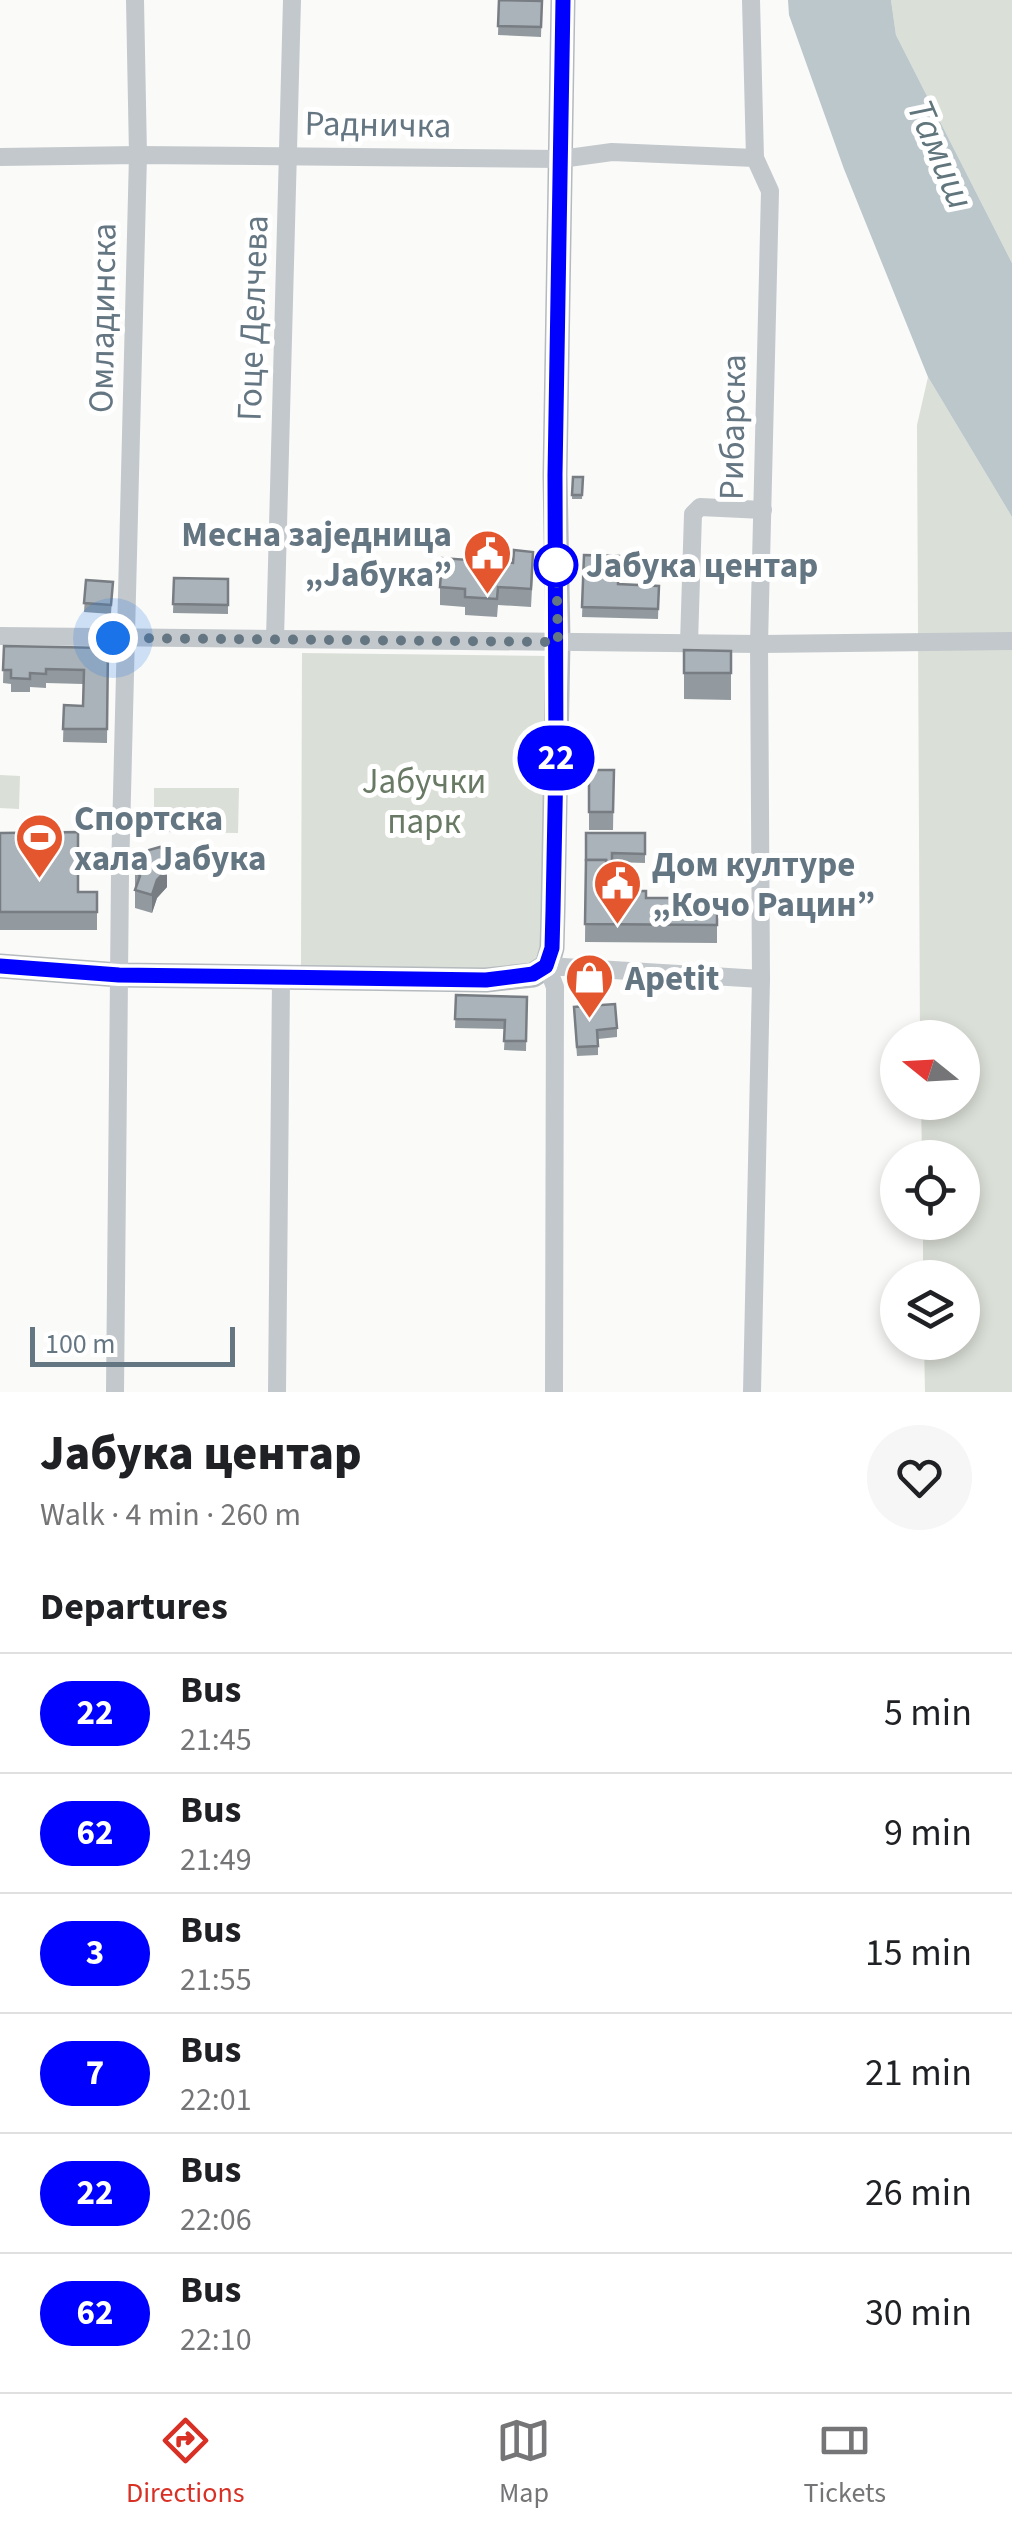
<!DOCTYPE html>
<meta charset="utf-8">
<style>
body{margin:0;font-family:"Source Sans 3",sans-serif;background:#f6f6f6;color:#202124;height:100vh;display:flex;flex-direction:column;font-size:38px;white-space:nowrap}
*{box-sizing:border-box;margin:0}
p{font-size:32px;color:#757577}
.icon{flex:none;width:55px;height:55px;fill:none;stroke:currentColor;stroke-width:2;stroke-linecap:round;stroke-linejoin:round}
.map{position:relative;height:1392px;overflow:hidden}
.sheet{display:flex;flex-direction:column;background:#fff;flex:1}
.sheet>*{flex:none}
.badge{padding:0 20px;border-radius:32px;font-size:35px;line-height:65px}
.needle{width:65px;rotate:288deg}
.tools{position:absolute;left:880px;top:1020px;display:grid;gap:20px}
.tools a{display:grid;place-items:center;width:100px;height:100px;border-radius:50%;background:#fff;box-shadow:0 5px 15px #0003;font-size:50px}
.scale{position:absolute;left:30px;bottom:25px;width:205px;box-sizing:border-box;padding-left:10px;border:5px solid #657683;border-top:0;font-size:28px;line-height:35px;white-space:nowrap;color:#657683;-webkit-text-stroke:8px #fff;paint-order:stroke}
.you{position:absolute;width:50px;height:50px;margin:-25px;border:8px solid #fff;border-radius:50%;background:#1a73e8;box-shadow:0 0 0 15px #1a73e833}
.map>.badge{position:absolute;translate:-50% -50%;box-shadow:0 0 0 5px #fff}
h2{padding:0 40px;font-size:38px;line-height:90px}
.round{display:grid;place-items:center;flex:none;width:105px;height:105px;border-radius:52px;background:#f6f6f6}
.headline{display:flex;align-items:center;justify-content:space-between;height:170px;padding:0 40px}
h1{font-size:48px;font-weight:800;line-height:75px}
ul{padding:0;list-style:none}
li{display:flex;align-items:center;gap:30px;height:120px;padding:0 40px;border-top:2px solid #e0e0e0}
li div{flex:1}
li b{display:block;font-size:38px}
li em{font-style:normal}
li .badge{min-width:110px;font-weight:700;text-align:center}
.tabs{display:flex;justify-content:space-around;align-items:center;height:140px;border-top:2px solid #e0e0e0;background:#fff;font-size:28px;color:#757577}
.tabs a{display:grid;justify-items:center;gap:5px}
.tabs .on{color:#d93025}
.map>svg:first-child{display:block}
.green{fill:#dadfd7}
.water{fill:#bbc7cb}
.lines{fill:none;stroke-linecap:round;stroke-linejoin:round}
.major-casing{stroke:#b5babe;stroke-width:25}
.minor{stroke:#c3c8cc;stroke-width:18}
.major{stroke:#fff;stroke-width:20}
.wall{fill:#929a9f}
.shaded-wall{fill:#777d82}
.building{fill:#aab3b9;stroke:#777d82;stroke-width:2.5}
.line-casing{stroke:#fff;stroke-width:22}
.line{stroke:#00f;stroke-width:15}
.walk{stroke:#657683;stroke-width:10;stroke-dasharray:0 18}
.stop-dot{fill:#fff;stroke:#00f;stroke-width:5}
.labels{text-anchor:middle;stroke-width:10;stroke-linejoin:round;paint-order:stroke}
.street-label{font-size:35px;fill:#657683;stroke:#fff}
.poi-label{font-size:35px;font-weight:bold;fill:#657683;stroke:#fff;text-anchor:start}
.stop-label{font-size:35px;font-weight:bold;fill:#657683;stroke:#fff;text-anchor:start}
.park-label{font-size:35px;fill:#687a64;stroke:#fff}
.water-label{font-size:38px;font-style:italic;fill:#60757c;stroke:#fff}
</style>
<div class="map">
<svg width="1012" height="1392" viewBox="0 0 1012 1392">
<rect width="100%" height="100%" fill="#fafaf8"/>
<g class="green">
<path d="M891,0H1012V263L896,35Z"/>
<path d="M928,377L1012,517V1392H925L924,1343L962,1342V1278L923,1277V1223L962,1222V1158L922,1157L921,1103L962,1102V1038H920L917,425Z"/>
<path d="M302,653L546,656L545,946L539,961L524,970L301,969Z"/>
<path d="M0,775L20,776L19,809L0,808Z"/>
<path d="M154,788H239L238,833L154,832Z"/>
</g>
<path class="water" d="M788,0H891L896,35L1012,263V517L928,377L844,169L789,15Z"/>
<g class="lines">
<defs>
<path id="major" d="M0,966L119,975L486,980L533,975L547,966L552,948L553,911L558,641L555,475L563,0"/>
</defs>
<use href="#major" class="major-casing"/>
<g class="minor">
<path d="M751,0L755,158L770,191L759,644L761,979L752,1392"/>
<path d="M0,157L138,155L561,159L612,152L755,158"/>
<path d="M0,636L759,644L1012,641"/>
<path d="M275,639L292,0"/>
<path d="M689,643L693,514L700,507L763,510"/>
<path d="M115,1392L120,874L138,155L135,0"/>
<path d="M277,1392L281,979"/>
<path d="M554,1392L555,987L547,966L761,979"/>
</g>
<use href="#major" class="major"/>
</g>
<g class="wall">
<path d="M499,0L542,1L541,37L498,35Z"/>
<path d="M573,477H583L582,499H572Z"/>
<path d="M584,555L619,584L659,586L658,619L582,617Z"/>
<path d="M501,562L533,570L531,607L498,605L497,617L465,615V607L440,605V587Z"/>
<path d="M174,578L228,579V614L173,613Z"/>
<path d="M86,580L113,582L111,614L84,612Z"/>
<path d="M4,646L108,648L107,743L63,742L64,705L83,706V684L46,683V688L30,687V692H11V684L3,683Z"/>
<path d="M684,650L731,651V700L684,699Z"/>
<path d="M589,770H614L613,830H589Z"/>
<path d="M0,833L78,892H97V930H0Z"/>
<path d="M586,833H645V863L612,862V878H606V891L646,898H717V943L585,942Z"/>
<path d="M135,870L167,887L157,898L152,913L135,908Z"/>
<path d="M456,995L527,997L526,1051L504,1050L505,1029L455,1028Z"/>
<path d="M574,1016L617,1028V1037L598,1039V1055L577,1056Z"/>
</g>
<path class="shaded-wall" d="M167,869V887L157,898L152,913V895L157,880Z"/>
<g class="building">
<path d="M499,0L542,1L541,27L498,26Z"/>
<path d="M573,477H583L582,495H572Z"/>
<path d="M514,550L533,552L531,589L498,587L497,599L465,597V589L440,587L442,558L468,560V554L501,556V562L513,563Z"/>
<path d="M584,555L619,556L618,584L659,586L658,609L582,607Z"/>
<path d="M174,578L228,579V605L173,604Z"/>
<path d="M86,580L113,582L111,605L84,603Z"/>
<path d="M4,646L108,648L107,729H63L64,705L83,706L84,670L46,669V674L30,673V679L11,678V670H3Z"/>
<path d="M684,650L731,651V673H684Z"/>
<path d="M589,770H614L613,812H589Z"/>
<path d="M78,832V892H97V912H0V833Z"/>
<path d="M586,833H645V854L612,853V869L606,868V860H586Z"/>
<path d="M160,847L164,851L167,869L157,880L152,895L135,890L140,876L135,870L137,860L146,856L149,850Z"/>
<path d="M586,860H606V891H646V898H717V925L585,924Z"/>
<path d="M456,995L527,997L526,1041H504L505,1020L455,1019Z"/>
<path d="M615,1004L617,1028L597,1030L598,1046L577,1047L574,1007Z"/>
</g>
<g class="lines">
<defs>
<path id="line" d="M0,966L119,975L486,980L533,974L546,966L552,948L553,911L556,760L555,475L563,0"/>
</defs>
<use href="#line" class="line-casing"/>
<use href="#line" class="line"/>
<path class="walk" d="M113,638L558,642L556,556V565"/>
</g>
<defs>
<symbol id="civic-pin" viewBox="-11 -11 22 30"><path d="M0 17L-7.5 6A9.5 9.5 0 1 1 7.5 6Z" fill="#e4572e" stroke="#fff"/><path d="M-.6-6.5H3V-4.5H.6V-3L4-1V1h2V6H-6V1h2V-1L-.6-3ZM-1.2 2.5V6h2.4V2.5Z" fill="#fff"/></symbol>
<symbol id="stadium-pin" viewBox="-11 -11 22 30"><path d="M0 17L-7.5 6A9.5 9.5 0 1 1 7.5 6Z" fill="#e4572e" stroke="#fff"/><path d="M0-5a6.5 5 0 1 0 0 10a6.5 5 0 1 0 0-10ZM-3.5-1.8h7v3.6h-7Z" fill="#fff"/></symbol>
<symbol id="shop-pin" viewBox="-11 -11 22 30"><path d="M0 17L-7.5 6A9.5 9.5 0 1 1 7.5 6Z" fill="#e4572e" stroke="#fff"/><path d="M-5-2.5h2.3a2.7 3.5 0 0 1 5.4 0H5L5.5 6h-11ZM-1.5-2.5h3a1.5 2.3 0 0 0-3 0Z" fill="#fff"/></symbol>
</defs>
<g fill-rule="evenodd">
<use href="#civic-pin" x="460" y="526" width="55" height="75"/>
<use href="#stadium-pin" x="12" y="810" width="55" height="75"/>
<use href="#civic-pin" x="590" y="856" width="55" height="75"/>
<use href="#shop-pin" x="562" y="950" width="55" height="75"/>
</g>
<circle class="stop-dot" cx="556" cy="565" r="20"/>
<g class="labels">
<g class="street-label">
<text transform="translate(378 124) rotate(1)" y="12">Радничка</text>
<text transform="translate(102 318) rotate(-89)" y="12">Омладинска</text>
<text transform="translate(252 318) rotate(-88)" y="12">Гоце Делчева</text>
<text transform="translate(732 427) rotate(-89)" y="12">Рибарска</text>
</g>
<g class="poi-label">
<text x="452" y="546" text-anchor="end">Месна заједница<tspan x="452" dy="40">„Јабука”</tspan></text>
<text x="74" y="830">Спортска<tspan x="74" dy="40">хала Јабука</tspan></text>
<text x="652" y="876">Дом културе<tspan x="652" dy="40">„Кочо Рацин”</tspan></text>
<text x="625" y="990">Apetit</text>
</g>
<g class="stop-label">
<text x="586" y="577">Јабука центар</text>
</g>
<g class="park-label">
<text x="424" y="793">Јабучки<tspan x="424" dy="40">парк</tspan></text>
</g>
<g class="water-label">
<text transform="translate(941 154) rotate(67)" y="13">Тамиш</text>
</g>
</g>
</svg>
<div class="tools">
<a><svg class="needle" viewBox="-14 -14 28 28"><path d="M0-13l5 13h-10z" fill="#e53935"/><path d="M0 13l5-13h-10z" fill="#757577"/></svg></a>
<a><svg class="icon" aria-label="locate" viewBox="0 0 24 24"><circle cx="12" cy="12" r="6"/><path d="M12 2v4M12 18v4M2 12h4M18 12h4"/></svg></a>
<a><svg class="icon" aria-label="layers" viewBox="0 0 24 24"><path d="M12 4l9 5-9 5-9-5zM3 14l9 5 9-5"/></svg></a>
</div>
<div class="scale">100 m</div>
<div class="you" style="left:113px;top:638px"></div>
<b class="badge" style="left:556px;top:758px;background:#00f;color:#fff">22</b>
</div>
<section class="sheet">
<div class="headline"><div><h1>Јабука центар</h1><p>Walk · 4 min · 260 m</p></div><a class="round"><svg class="icon" aria-label="heart" viewBox="0 0 24 24"><path d="M12 20l-8-8c-3-5 5-10 8-4 3-6 11-1 8 4z"/></svg></a></div>
<h2>Departures</h2>
<ul>
<li><span class="badge" style="background:#00f;color:#fff">22</span><div><b>Bus</b><p>21:45</p></div><em>5 min</em></li>
<li><span class="badge" style="background:#00f;color:#fff">62</span><div><b>Bus</b><p>21:49</p></div><em>9 min</em></li>
<li><span class="badge" style="background:#00f;color:#fff">3</span><div><b>Bus</b><p>21:55</p></div><em>15 min</em></li>
<li><span class="badge" style="background:#00f;color:#fff">7</span><div><b>Bus</b><p>22:01</p></div><em>21 min</em></li>
<li><span class="badge" style="background:#00f;color:#fff">22</span><div><b>Bus</b><p>22:06</p></div><em>26 min</em></li>
<li><span class="badge" style="background:#00f;color:#fff">62</span><div><b>Bus</b><p>22:10</p></div><em>30 min</em></li>
</ul>
</section>
<nav class="tabs">
<a class="on"><svg class="icon" aria-label="directions" viewBox="0 0 24 24"><path d="M12 3l9 9-9 9-9-9zM9 14v-3h6M13 9l2 2-2 2"/></svg>Directions</a>
<a><svg class="icon" aria-label="map" viewBox="0 0 24 24"><path d="M3 6l6-2 6 2 6-2v14l-6 2-6-2-6 2zM9 4v14M15 6v14"/></svg>Map</a>
<a><svg class="icon" aria-label="tickets" viewBox="0 0 24 24"><path d="M3 7h18v10H3zM15 7v10"/></svg>Tickets</a>
</nav>
